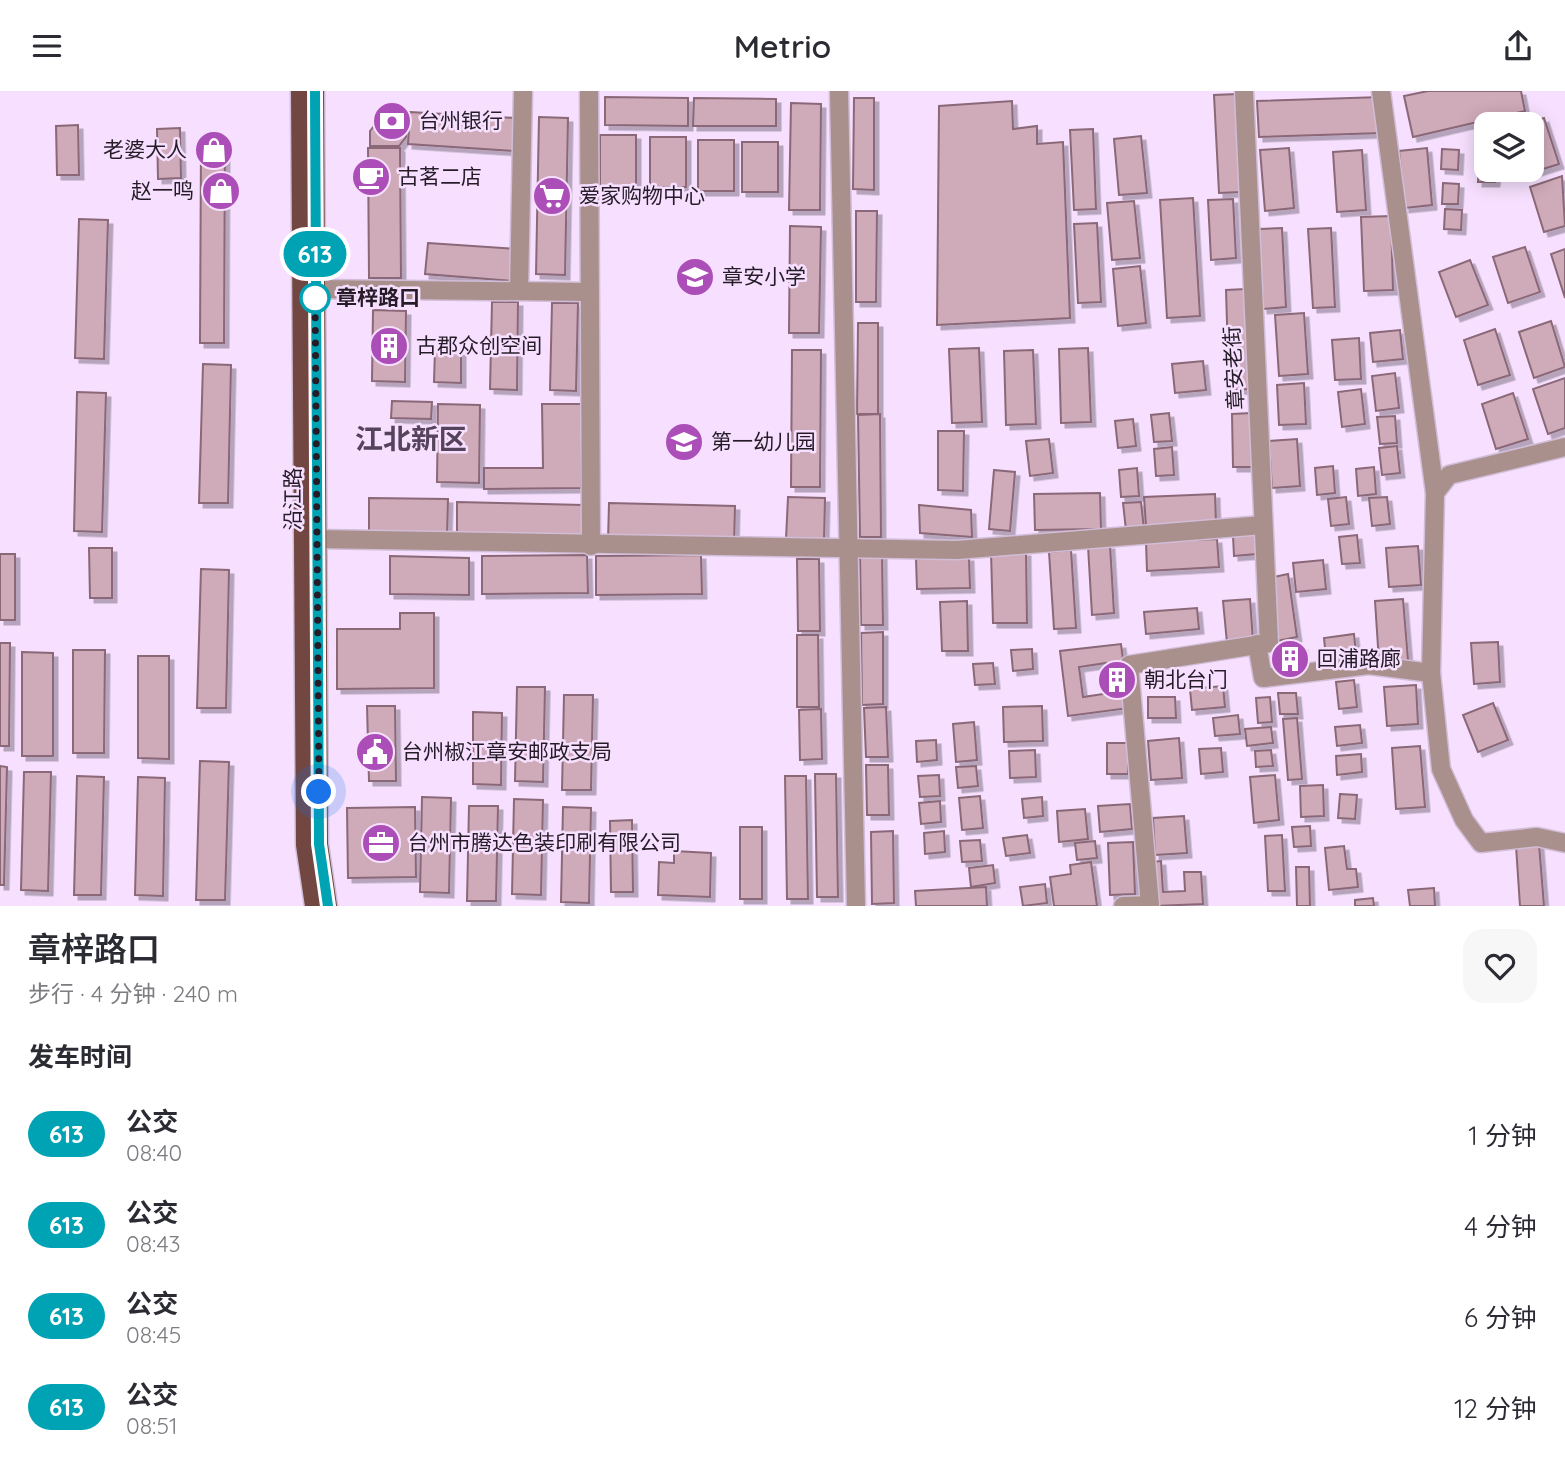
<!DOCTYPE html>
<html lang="zh">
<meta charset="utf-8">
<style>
body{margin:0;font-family:Quicksand,"Noto Sans SC",sans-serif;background:#f7f7f7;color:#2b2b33;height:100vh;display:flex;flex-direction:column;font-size:26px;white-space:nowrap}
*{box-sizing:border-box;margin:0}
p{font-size:23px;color:#7c7c81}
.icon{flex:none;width:38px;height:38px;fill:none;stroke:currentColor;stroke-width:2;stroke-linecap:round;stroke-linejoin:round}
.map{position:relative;height:815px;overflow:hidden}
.side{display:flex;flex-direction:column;background:#fff;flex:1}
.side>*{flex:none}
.badge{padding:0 14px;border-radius:23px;font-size:24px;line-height:46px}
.fabs{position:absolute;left:1474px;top:21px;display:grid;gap:14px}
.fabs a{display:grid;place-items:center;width:70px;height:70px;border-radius:14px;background:#fff;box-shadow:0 4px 18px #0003;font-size:35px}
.you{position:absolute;width:35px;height:35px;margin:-18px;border:5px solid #fff;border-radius:50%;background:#1a73e8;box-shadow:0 0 0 10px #1a73e833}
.map>.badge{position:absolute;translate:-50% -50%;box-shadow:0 0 0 4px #fff}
h2{padding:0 28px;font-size:26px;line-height:63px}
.round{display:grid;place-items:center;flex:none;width:74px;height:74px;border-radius:21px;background:#f7f7f7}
.headline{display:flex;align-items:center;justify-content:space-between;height:119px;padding:0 28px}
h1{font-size:33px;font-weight:600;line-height:52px}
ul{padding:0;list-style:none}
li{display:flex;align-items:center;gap:21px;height:91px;padding:0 28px}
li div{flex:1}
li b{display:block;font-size:26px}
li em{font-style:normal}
li .badge{min-width:77px;font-weight:700;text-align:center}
header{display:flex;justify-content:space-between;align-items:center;height:91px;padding:0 28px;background:#fff;font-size:32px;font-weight:600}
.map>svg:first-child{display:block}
.building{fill:#cfaab9;stroke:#8a6877;stroke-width:2;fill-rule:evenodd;filter:url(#shadow)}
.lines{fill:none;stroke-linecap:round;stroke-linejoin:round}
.minor-casing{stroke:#d1bdd8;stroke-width:21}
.major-casing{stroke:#d1bdd8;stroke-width:21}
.minor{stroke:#aa908c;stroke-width:18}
.major{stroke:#724742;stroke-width:18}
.line-casing{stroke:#fff;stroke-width:16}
.line{stroke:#00a3b4;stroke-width:10}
.walk{stroke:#251c27;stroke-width:7;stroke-dasharray:0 12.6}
.stop-dot{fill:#fff;stroke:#00a3b4;stroke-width:3.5}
.labels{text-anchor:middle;stroke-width:5;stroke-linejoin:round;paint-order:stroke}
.poi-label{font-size:21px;fill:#251c27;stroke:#f7e0ff;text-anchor:start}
.stop-label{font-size:21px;font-weight:bold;fill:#251c27;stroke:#f7e0ff;text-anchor:start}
.street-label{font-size:21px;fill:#251c27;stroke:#f7e0ff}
.district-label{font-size:28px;font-weight:bold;fill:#55425b;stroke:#f7e0ff}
</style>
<header><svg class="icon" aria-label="menu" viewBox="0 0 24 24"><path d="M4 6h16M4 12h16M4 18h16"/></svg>Metrio<svg class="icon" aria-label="share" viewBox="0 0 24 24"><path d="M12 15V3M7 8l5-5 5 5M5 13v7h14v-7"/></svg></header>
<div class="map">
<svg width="1565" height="815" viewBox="0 0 1565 815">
<defs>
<filter id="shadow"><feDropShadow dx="4.5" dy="4.5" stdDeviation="0" flood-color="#0004"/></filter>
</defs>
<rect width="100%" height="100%" fill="#f7e0ff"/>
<g class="building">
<path d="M1428,0H1521L1525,20L1413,46L1404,5Z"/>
<path d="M1237,3L1241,101L1219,102L1214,4Z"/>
<path d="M605,6L688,7V35L605,34Z"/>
<path d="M1381,6L1382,42L1259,46L1257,10Z"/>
<path d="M694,7L776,8V35H693Z"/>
<path d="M854,7H874V99L853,98Z"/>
<path d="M1012,10L1013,38L1037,35V53L1063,51L1070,227L937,234L939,15Z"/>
<path d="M791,12L821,13L820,119H789Z"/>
<path d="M385,21H406V46L399,55H370V40Z"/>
<path d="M410,21L516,27L514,60L408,53Z"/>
<path d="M539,26L568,27L565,184L536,183Z"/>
<path d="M1544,27L1559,73L1527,83L1525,79H1531V33H1525Z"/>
<path d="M78,34L79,84H57L56,35Z"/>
<path d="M180,37L181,87L158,88L157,38Z"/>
<path d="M1093,38L1096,118L1074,119L1070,39Z"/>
<rect x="600" y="44" width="36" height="51"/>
<path d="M1141,45L1147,102L1119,104L1114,48Z"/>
<rect x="650" y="46" width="36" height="50"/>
<rect x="698" y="49" width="36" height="51"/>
<path d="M201,50H225L224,252H200Z"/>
<rect x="742" y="51" width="36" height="50"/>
<path d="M368,57H400L401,187H369Z"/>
<path d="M1289,57L1294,117L1265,120L1260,59Z"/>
<path d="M1427,57L1432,114L1405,117L1399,60Z"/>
<path d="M1442,58L1459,59L1458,79L1441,78Z"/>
<path d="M1362,59L1366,119L1337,121L1333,61Z"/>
<path d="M1479,70L1486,71V79H1496L1495,91H1478Z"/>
<path d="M1562,85L1565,135L1544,141L1530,96Z"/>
<path d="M1443,92L1459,93L1458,113H1442Z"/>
<path d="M1193,107L1200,225L1167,227L1160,109Z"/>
<path d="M1233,108L1236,167L1211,169L1208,109Z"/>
<path d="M1134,110L1140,167L1112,169L1107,112Z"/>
<path d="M1445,118L1462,119L1461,139L1444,138Z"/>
<path d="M856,120H877L876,211H856Z"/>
<path d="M1391,125L1393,199L1364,200L1361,126Z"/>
<path d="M79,128L108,129L104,268L75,267Z"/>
<path d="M1097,132L1101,211L1078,212L1074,133Z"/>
<path d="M790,135L821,136L819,242H789Z"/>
<path d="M1282,137L1286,216L1263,218L1259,138Z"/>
<path d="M1331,137L1335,216L1313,217L1308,138Z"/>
<path d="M428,152L516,158L514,190L425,183Z"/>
<path d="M1525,156L1540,201L1508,212L1493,166Z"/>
<path d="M1565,158V207L1551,163Z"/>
<path d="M1470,169L1488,214L1456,226L1439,181Z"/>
<path d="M1140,175L1146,232L1118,235L1113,178Z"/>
<path d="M1245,198L1249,298L1229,299L1226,199Z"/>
<path d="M492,211H518L517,299L490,298Z"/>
<path d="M552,212H578L576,300L550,299Z"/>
<path d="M373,219L406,220L405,291L372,290Z"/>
<path d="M1304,222L1308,283L1279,285L1275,224Z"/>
<path d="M1551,230L1565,276L1534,287L1519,241Z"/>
<path d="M858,232H878V323H857Z"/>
<path d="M1495,238L1510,284L1478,294L1464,249Z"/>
<path d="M1400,239L1403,268L1373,271L1370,242Z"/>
<path d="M1359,247L1361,288L1335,289L1332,249Z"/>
<path d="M979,257L982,331L952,332L949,258Z"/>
<path d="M1088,257L1091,331L1061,332L1059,258Z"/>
<path d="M435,258L461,259V292L434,291Z"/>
<path d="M792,259H821L820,396H791Z"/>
<path d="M1033,259L1036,333L1006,334L1004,260Z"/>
<path d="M1203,270L1206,299L1175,302L1172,273Z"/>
<path d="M203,273L231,274L228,412H199Z"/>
<path d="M1395,282L1399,317L1376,320L1372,285Z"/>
<path d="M1565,287V337L1548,343L1533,298Z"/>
<path d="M1304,292L1306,333L1279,334L1277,294Z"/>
<path d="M1361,298L1365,333L1342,336L1338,301Z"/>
<path d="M77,301L106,302L102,441L74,440Z"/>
<path d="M1513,302L1528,348L1496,358L1482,313Z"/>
<path d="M392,310L432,311L431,328L391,327Z"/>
<path d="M438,313L480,314L479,392L437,391Z"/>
<path d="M542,313H581V397L484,398V377H543Z"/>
<path d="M1169,322L1172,350L1154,351L1151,324Z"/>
<path d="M1251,322L1252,376H1233L1232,323Z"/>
<path d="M880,323L881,446H860L858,324Z"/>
<path d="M1395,325L1397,352L1380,353L1377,326Z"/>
<path d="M1133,328L1136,355L1118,357L1115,330Z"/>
<path d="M938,340H964L963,400L938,399Z"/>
<path d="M1049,348L1053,382L1030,385L1026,350Z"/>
<path d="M1297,348L1300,395L1272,397L1269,350Z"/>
<path d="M1397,355L1400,382L1382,384L1379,357Z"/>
<path d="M1172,356L1174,384L1156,385L1154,358Z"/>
<path d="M1333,375L1335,402L1317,404L1315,377Z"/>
<path d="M1374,376L1376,403L1358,405L1356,378Z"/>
<path d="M1137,377L1139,405L1121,406L1119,379Z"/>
<path d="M994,379L1015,381L1010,440L989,438Z"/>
<path d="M1100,402L1101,438L1035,439L1034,403Z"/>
<path d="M1215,403L1216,432L1146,435L1144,406Z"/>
<path d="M788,406L825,407L824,450L786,448Z"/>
<path d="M1346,406L1349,433L1331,435L1328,408Z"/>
<path d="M1387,406L1390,433L1372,435L1369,407Z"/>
<path d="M369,407L448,408L447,446L369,445Z"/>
<path d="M457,411L583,414V452L457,449Z"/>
<path d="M1141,411L1144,438L1126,439L1123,412Z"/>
<path d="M609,412L735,415L734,453L608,450Z"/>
<path d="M919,414L971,419L972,446L920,442Z"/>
<path d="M1255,443L1257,463L1234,465L1233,445Z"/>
<path d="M1357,444L1360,472L1342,473L1339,446Z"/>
<path d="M1217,448L1219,476L1147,480L1146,451Z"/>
<path d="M1110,454L1114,522L1092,524L1088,455Z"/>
<path d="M1418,455L1421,494L1389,496L1386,457Z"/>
<path d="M89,457H112V507H90Z"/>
<path d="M1071,459L1076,537L1054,538L1049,461Z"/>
<path d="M991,461H1026L1027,532H993Z"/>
<path d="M860,462H882L883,534H861Z"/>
<rect x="0" y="463" width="15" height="66"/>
<path d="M587,464L588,502L482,503V465Z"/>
<path d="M701,464L702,503L596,504V465Z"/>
<path d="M390,465L469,467V504L390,503Z"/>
<path d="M969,466L970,497L917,498L916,468Z"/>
<path d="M797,468H819L820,540H798Z"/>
<path d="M1323,469L1326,498L1296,501L1293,472Z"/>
<path d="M201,478L229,479L226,617H197Z"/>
<path d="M1288,483L1297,546L1277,550L1269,487Z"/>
<path d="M1250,508L1253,550L1227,552L1223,510Z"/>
<path d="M1403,508L1408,569L1379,571L1375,510Z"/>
<path d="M967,510L968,560H942L940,511Z"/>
<path d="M1197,517L1199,538L1146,543L1144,521Z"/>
<path d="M400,522H434V597L337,598V538H400Z"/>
<path d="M883,541V613L862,614L861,542Z"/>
<path d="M1354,543L1357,573L1327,576L1324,547Z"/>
<path d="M797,544H818L819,616H797Z"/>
<path d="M1498,551L1500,591L1474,593L1471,552Z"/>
<path d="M0,552H10L9,655H0Z"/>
<path d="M1121,553L1129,617L1068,625L1060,560ZM1106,572L1110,602L1083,606L1079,576Z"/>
<path d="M1303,555L1305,578L1277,581L1275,557Z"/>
<path d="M1032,558L1033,578L1013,580L1011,559Z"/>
<path d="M73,559H105L104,662H73Z"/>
<path d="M22,561L53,562V665H22Z"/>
<path d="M138,565H169V668L138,667Z"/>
<path d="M993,572L995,593L975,594L973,573Z"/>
<path d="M1354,589L1357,616L1339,618L1336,591Z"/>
<path d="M1416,594L1418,633L1387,635L1384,596Z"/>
<path d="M1223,595L1225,616L1192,619L1190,598Z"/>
<path d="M517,596H545L543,691L515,690Z"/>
<path d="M1278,602H1296L1298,623H1280Z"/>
<path d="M564,604H593L591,699H562Z"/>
<path d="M1148,606H1175L1176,627H1148Z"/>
<path d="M1270,606L1272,631L1258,632L1256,607Z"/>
<path d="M1493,612L1508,649L1478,661L1463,624Z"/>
<path d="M367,615H395L396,690H369Z"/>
<path d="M1042,615L1043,650L1004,651L1003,616Z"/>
<path d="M886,616L888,666H866L864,617Z"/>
<path d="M821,618L822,668L800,669L799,619Z"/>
<path d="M473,621L502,622L501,694L473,693Z"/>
<path d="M1238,624L1240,643L1215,645L1213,627Z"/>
<path d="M1297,627L1302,688L1288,689L1283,628Z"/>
<path d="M974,631L977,669L956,671L953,633Z"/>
<path d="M1360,634L1362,652L1337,655L1335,636Z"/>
<path d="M1271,636L1273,652L1247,655L1245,638Z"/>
<path d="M1179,647L1182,687L1151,689L1148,650Z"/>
<path d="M936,649L937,669L917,671L916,650Z"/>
<rect x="1107" y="652" width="21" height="31"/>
<path d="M1420,655L1425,716L1396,718L1392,657Z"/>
<path d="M1221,657L1223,681L1201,683L1199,658Z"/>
<path d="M1035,659L1036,686L1010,687L1009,660Z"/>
<path d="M1271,659L1273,675L1256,676L1255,660Z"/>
<path d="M1361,663L1362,681L1337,684L1336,665Z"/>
<path d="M200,670L229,671L225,809H196Z"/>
<path d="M866,674H888L889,724H867Z"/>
<path d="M0,675L7,676L4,794H0Z"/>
<path d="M976,675L978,695L958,697L956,676Z"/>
<path d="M24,681H51L48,800L21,799Z"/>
<path d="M815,683H836L838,806H817Z"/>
<path d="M939,684L940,705L920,706L918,685Z"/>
<path d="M1275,684L1279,729L1254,732L1250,686Z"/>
<path d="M77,685L104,686L101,804H74Z"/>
<path d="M785,685H806L808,808H787Z"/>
<path d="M138,686L165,687L163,805L135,804Z"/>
<path d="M1323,694L1324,725L1301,726L1300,695Z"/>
<path d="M1340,703L1357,704L1355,728L1338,727Z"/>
<path d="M980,705L983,737L962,739L959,707Z"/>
<path d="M422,706L451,707L449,802L420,801Z"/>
<path d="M1042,706L1043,725L1024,727L1022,708Z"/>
<path d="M514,708L543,709L541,804L512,803Z"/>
<path d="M940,710L941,731L921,733L919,712Z"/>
<path d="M1130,713L1132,738L1100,741L1098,715Z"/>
<path d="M469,715H498L496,810H467Z"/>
<path d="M415,716L416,786L348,787L347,717Z"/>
<path d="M563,716L591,717L589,812L561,811Z"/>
<path d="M1085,718L1088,748L1059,751L1057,720Z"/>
<path d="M1184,725L1187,762L1155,764L1153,727Z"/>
<path d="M632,729L633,801H611L610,730Z"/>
<path d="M1310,735L1311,755L1294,756L1292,736Z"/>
<rect x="740" y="736" width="22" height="72"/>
<path d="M893,740L894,812L872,813L871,741Z"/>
<path d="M944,740L945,761L925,763L924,742Z"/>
<path d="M1027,744L1030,762L1006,765L1003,747Z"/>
<path d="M1282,744L1285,800H1268L1265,745Z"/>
<path d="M980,749L982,770L962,771L960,750Z"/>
<path d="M1095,750L1097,767L1077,769L1075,752Z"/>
<path d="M1133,751L1135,803L1110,804L1108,752Z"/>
<path d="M1539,753L1544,815H1520L1516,755Z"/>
<path d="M1344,755L1347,778H1356L1358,796L1329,799L1325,757Z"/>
<path d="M674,760L711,762L710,806L658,804L659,771L674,772Z"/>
<path d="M1161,770L1163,801L1185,800L1184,781H1201L1203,813L1155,815L1152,771Z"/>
<path d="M1091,771L1097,815H1054L1050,786L1071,783L1070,774Z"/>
<path d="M993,774L995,792L971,796L969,777Z"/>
<path d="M1296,776H1309L1310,815H1297Z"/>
<path d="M1045,793L1047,812L1023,815L1020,796Z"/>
<path d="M986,796L987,815H916L915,800Z"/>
<path d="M1434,797L1435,815H1410L1408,799Z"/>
<path d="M1373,807L1374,815H1355V809Z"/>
</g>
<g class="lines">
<defs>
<g id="minor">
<path d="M589,0L591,455"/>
<path d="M839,0L856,815"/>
<path d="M1381,0L1435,402"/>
<path d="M315,198L588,201"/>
<path d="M519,200L523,0"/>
<path d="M1565,356L1449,384L1435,402L1431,582L1441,678L1464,729L1481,752L1537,746L1565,752"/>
<path d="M316,448L957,459L1263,434"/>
<path d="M1257,553L1263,587L1369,574L1431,582"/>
<path d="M1123,815L1150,814L1129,574L1269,552L1244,0"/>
</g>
<g id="major">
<path d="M300,0L305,754L314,815"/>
<path d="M315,0L319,753L328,815"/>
</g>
</defs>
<use href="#minor" class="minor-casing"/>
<use href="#major" class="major-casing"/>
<use href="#minor" class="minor"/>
<use href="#major" class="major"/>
</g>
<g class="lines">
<defs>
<path id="line" d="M315,0L319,753L328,815"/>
</defs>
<use href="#line" class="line-casing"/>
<use href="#line" class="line"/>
<path class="walk" d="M315,207V198L319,701"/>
</g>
<defs>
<symbol id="bank-disc" viewBox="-11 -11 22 22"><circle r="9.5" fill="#ac4eb7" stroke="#f7e0ff"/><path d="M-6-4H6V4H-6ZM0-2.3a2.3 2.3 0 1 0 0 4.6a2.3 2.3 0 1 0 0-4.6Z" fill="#fff"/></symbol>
<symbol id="shop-disc" viewBox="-11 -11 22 22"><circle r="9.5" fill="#ac4eb7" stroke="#f7e0ff"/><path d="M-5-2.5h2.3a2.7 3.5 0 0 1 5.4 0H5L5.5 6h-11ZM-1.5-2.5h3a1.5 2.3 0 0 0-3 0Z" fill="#fff"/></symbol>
<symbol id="cafe-disc" viewBox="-11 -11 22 22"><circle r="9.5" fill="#ac4eb7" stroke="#f7e0ff"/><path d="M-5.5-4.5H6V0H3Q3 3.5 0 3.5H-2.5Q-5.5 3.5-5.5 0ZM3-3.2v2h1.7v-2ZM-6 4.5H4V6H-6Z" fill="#fff"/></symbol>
<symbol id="supermarket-disc" viewBox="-11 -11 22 22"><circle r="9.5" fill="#ac4eb7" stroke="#f7e0ff"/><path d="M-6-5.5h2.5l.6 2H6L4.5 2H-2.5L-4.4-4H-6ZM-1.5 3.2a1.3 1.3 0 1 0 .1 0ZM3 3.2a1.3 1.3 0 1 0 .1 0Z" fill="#fff"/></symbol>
<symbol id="school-disc" viewBox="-11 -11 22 22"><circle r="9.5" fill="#ac4eb7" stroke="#f7e0ff"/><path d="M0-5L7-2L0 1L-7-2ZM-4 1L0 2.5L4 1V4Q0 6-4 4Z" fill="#fff"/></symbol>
<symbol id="building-disc" viewBox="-11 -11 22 22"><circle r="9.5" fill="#ac4eb7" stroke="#f7e0ff"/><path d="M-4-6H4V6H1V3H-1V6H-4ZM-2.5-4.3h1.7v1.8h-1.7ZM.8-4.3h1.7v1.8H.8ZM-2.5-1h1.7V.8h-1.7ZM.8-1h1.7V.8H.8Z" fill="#fff"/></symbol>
<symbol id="civic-disc" viewBox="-11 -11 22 22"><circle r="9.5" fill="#ac4eb7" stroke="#f7e0ff"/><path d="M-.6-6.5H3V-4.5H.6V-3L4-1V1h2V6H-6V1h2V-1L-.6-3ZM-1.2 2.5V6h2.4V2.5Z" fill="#fff"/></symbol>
<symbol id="office-disc" viewBox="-11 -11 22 22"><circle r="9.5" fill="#ac4eb7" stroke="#f7e0ff"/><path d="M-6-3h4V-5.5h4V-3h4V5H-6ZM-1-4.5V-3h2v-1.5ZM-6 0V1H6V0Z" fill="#fff"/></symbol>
</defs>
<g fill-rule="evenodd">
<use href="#bank-disc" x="370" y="8" width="44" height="44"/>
<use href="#shop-disc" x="192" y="37" width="44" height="44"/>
<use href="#cafe-disc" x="349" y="64" width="44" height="44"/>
<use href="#shop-disc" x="199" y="78" width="44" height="44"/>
<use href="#supermarket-disc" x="530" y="83" width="44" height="44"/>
<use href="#school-disc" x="673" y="164" width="44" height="44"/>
<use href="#building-disc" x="367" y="233" width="44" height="44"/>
<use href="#school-disc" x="662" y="329" width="44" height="44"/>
<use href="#building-disc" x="1268" y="546" width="44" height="44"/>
<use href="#building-disc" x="1095" y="567" width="44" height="44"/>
<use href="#civic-disc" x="353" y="639" width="44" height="44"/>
<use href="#office-disc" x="359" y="730" width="44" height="44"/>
</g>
<circle class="stop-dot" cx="315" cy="207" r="14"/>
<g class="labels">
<g class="poi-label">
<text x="419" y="37">台州银行</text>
<text x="187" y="66" text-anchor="end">老婆大人</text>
<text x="398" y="93">古茗二店</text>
<text x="194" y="107" text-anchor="end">赵一鸣</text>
<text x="579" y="112">爱家购物中心</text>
<text x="722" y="193">章安小学</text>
<text x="416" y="262">古郡众创空间</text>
<text x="711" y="358">第一幼儿园</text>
<text x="1317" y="575">回浦路廊</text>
<text x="1144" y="596">朝北台门</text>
<text x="402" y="668">台州椒江章安邮政支局</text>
<text x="408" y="759">台州市腾达色装印刷有限公司</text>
</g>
<g class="stop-label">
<text x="336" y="214">章梓路口</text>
</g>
<g class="street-label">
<text transform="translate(1234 277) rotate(-93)" y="7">章安老街</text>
<text transform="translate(293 408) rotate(-90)" y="7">沿江路</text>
</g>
<g class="district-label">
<text x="411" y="358">江北新区</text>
</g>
</g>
</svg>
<div class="fabs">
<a><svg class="icon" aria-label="layers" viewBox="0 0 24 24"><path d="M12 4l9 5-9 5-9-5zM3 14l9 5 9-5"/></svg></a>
</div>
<div class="you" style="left:319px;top:701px"></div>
<b class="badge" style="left:315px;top:163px;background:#00a3b4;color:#fff">613</b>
</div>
<section class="side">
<div class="headline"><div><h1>章梓路口</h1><p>步行 · 4 分钟 · 240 m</p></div><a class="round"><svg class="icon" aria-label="heart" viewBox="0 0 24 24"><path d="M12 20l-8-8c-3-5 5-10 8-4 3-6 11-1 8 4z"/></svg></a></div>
<h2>发车时间</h2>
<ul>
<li><span class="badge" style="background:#00a3b4;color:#fff">613</span><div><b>公交</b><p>08:40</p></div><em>1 分钟</em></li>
<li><span class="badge" style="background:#00a3b4;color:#fff">613</span><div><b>公交</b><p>08:43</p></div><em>4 分钟</em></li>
<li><span class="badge" style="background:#00a3b4;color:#fff">613</span><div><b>公交</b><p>08:45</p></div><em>6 分钟</em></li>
<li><span class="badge" style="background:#00a3b4;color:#fff">613</span><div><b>公交</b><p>08:51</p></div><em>12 分钟</em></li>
</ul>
</section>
